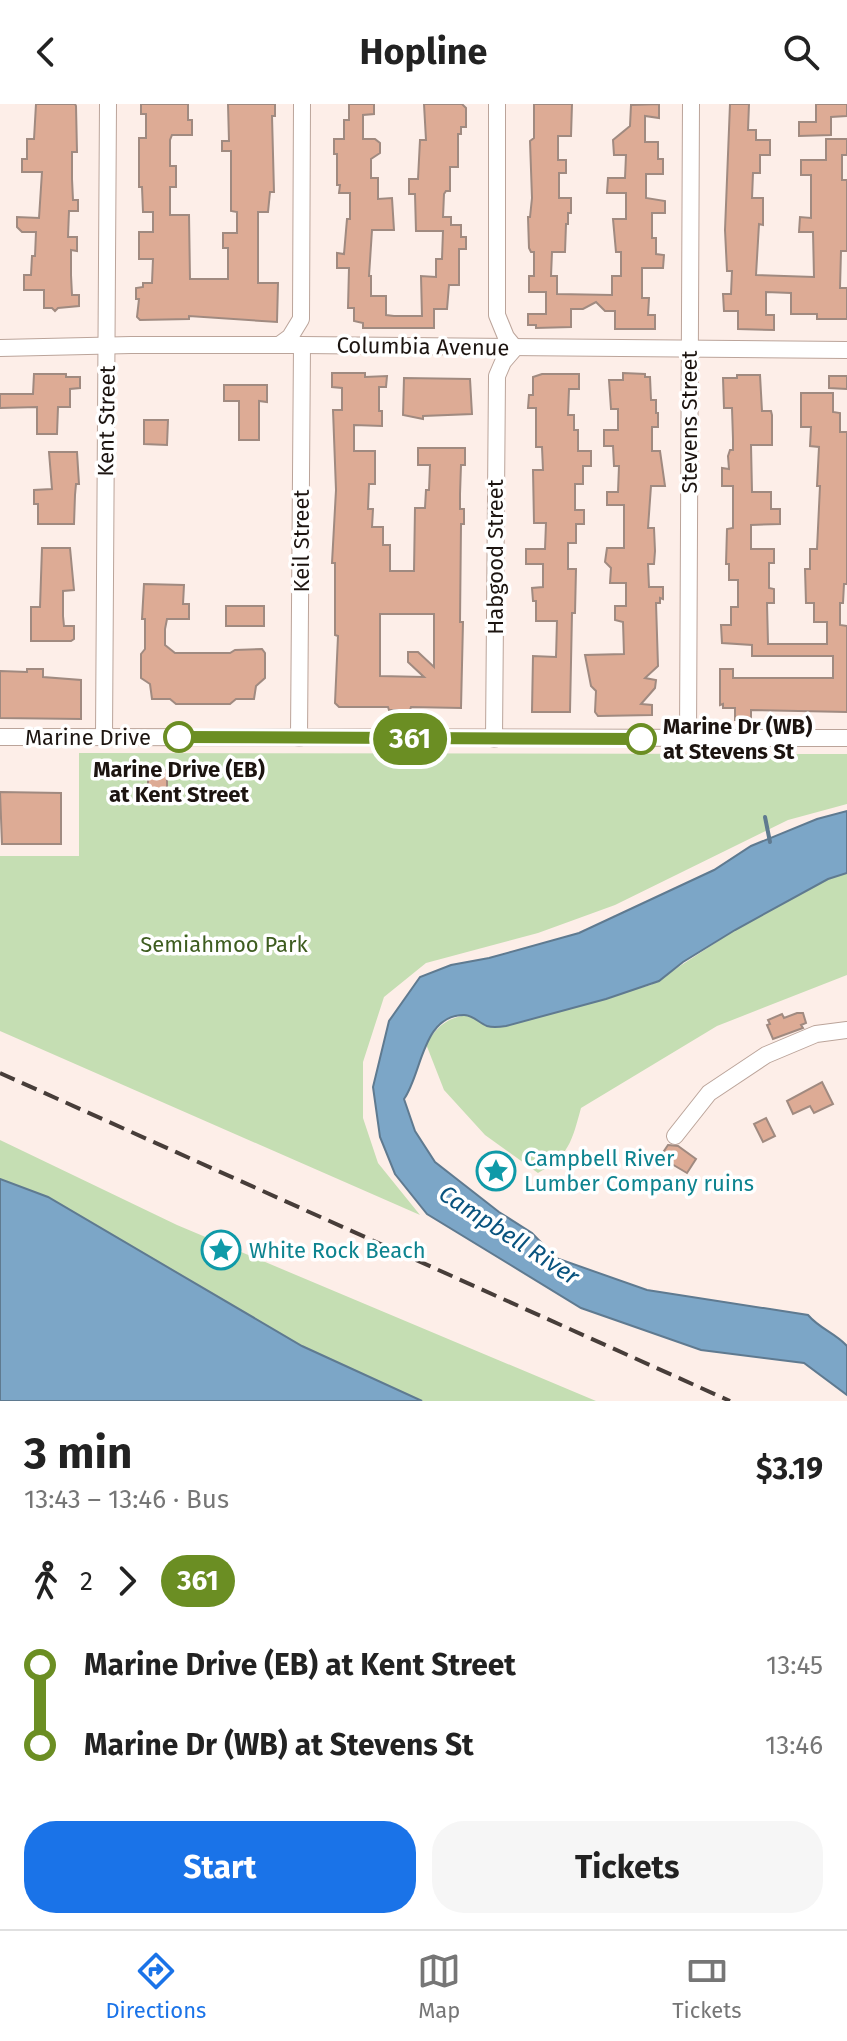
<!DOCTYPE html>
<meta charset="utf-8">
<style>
body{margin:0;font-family:"Fira Sans",sans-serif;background:#f6f6f6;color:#222;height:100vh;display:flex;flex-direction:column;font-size:30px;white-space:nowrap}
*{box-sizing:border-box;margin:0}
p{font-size:26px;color:#767676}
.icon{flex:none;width:44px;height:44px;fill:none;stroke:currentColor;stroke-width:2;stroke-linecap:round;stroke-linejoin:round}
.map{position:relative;height:1297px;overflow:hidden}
.details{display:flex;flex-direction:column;background:#fff;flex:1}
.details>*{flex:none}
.badge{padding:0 16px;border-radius:26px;font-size:28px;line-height:52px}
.map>.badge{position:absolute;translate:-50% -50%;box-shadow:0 0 0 4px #fff}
.legs{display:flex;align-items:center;gap:12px;height:88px;padding:0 24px;font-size:26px}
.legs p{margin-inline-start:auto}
.head{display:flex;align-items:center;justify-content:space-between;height:136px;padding:0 24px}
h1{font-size:44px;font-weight:700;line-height:60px}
.primary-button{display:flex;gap:16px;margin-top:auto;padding:16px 24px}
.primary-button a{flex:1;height:92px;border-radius:32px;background:#1a73e8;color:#fff;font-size:32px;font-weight:700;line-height:92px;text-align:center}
.primary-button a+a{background:#f6f6f6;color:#222}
ul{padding:0 24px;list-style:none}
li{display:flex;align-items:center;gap:28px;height:80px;font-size:30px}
li i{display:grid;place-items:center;width:12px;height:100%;margin:0 10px;background:currentColor}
li i::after{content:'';width:20px;height:20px;margin:-10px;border:6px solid;border-radius:50%;background:#fff}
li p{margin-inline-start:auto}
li:first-child i{background:linear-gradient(#0000 50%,currentColor 0)}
li:last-child i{background:linear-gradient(currentColor 50%,#0000 0)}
header{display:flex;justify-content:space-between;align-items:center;height:104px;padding:0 24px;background:#fff;font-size:36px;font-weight:700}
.tab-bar{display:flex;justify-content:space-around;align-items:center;height:112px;border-top:2px solid #e0e0e0;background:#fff;font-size:22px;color:#767676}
.tab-bar a{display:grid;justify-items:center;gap:4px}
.tab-bar .current{color:#1a73e8}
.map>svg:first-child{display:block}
.green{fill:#c5deb3}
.water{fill:#7ca6c7;stroke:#5f7a90;stroke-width:2}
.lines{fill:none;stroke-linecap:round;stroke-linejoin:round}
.stream{stroke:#5f7a90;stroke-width:4}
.building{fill:#ddab95;stroke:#a08a80;stroke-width:2;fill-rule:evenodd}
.minor-casing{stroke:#bba49a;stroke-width:18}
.minor{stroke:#fff;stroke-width:16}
.rail{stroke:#473d39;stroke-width:4;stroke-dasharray:16 8;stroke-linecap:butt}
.line-1-casing{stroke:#fff;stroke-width:18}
.line-1{stroke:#6b8e23;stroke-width:12}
.stop-1-dot{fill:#fff;stroke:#6b8e23;stroke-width:4}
.labels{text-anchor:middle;stroke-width:7;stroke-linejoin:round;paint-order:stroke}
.street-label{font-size:22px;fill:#1c1410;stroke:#fff}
.stop-label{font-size:22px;font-weight:bold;fill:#1c1410;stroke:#fff;text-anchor:start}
.park-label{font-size:22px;fill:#3d5c1f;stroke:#fff}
.culture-label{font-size:22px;fill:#0d838f;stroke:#fff;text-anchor:start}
.water-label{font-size:24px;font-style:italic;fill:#09537e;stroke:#fff}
</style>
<header><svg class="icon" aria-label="back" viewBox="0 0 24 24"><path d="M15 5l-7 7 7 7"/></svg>Hopline<svg class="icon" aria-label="search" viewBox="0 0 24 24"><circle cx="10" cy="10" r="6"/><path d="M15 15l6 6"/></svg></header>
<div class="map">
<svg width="847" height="1297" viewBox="0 0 847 1297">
<rect width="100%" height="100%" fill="#fdeee8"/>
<g class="green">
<path d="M79,649L847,650V700L788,716L615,801L538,829L426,859L384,893L363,958V1014L378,1059L420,1111L0,927V752H79Z"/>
<path d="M847,769V871L717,922L581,1004C572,1037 569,1052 538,1069L485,1031L444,986L426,940C438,922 446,914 468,911L478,917L567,904L651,881L735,826L828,775Z"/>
<path d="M0,1036L177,1121L596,1297H0Z"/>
</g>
<g class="water">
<path d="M847,707V769L828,775L735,826L683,858L659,877L606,895L506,922C500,923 493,924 487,922C479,919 473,911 464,911C422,911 422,970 404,995L415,1027L435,1058L499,1108L532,1129L556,1154L647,1186L808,1211C820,1225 835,1229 847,1242V1291L804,1259L701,1246L581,1204L427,1110L395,1070L380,1033L373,983L389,917L420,873L451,861L489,854L579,829L714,766L751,742L817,715Z"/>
<path d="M0,1075L48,1093L302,1242L422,1297H0Z"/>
</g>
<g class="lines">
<path class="stream" d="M765,713L770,738"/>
</g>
<g class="building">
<path d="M36,0H75L76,2L77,48H72V75L73,96H78V107H69L68,133H77V147L71,146V171L72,191H79V202L58,204L55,207L52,204H44V186H24V171H31L32,152H35L36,128H22L17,123V113L39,114L42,68H22V55H27V35H34Z"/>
<path d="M141,0H188V16H192V31H172L170,36V62H176V83H170V111H189L190,175H228V144H223V129H237V108L231,107V47H222V37H229L228,0H275V12H272L274,88H270L268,108H258V179H278L277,218L189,212V215L140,216L137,213L139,195H136V184L143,183V179H152L153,155H139V128H153V108H143L142,83H139V34H146V10H141Z"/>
<path d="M349,0H374V10L363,11V35H375L380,39V49L371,55V74H378V95L392,94L394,126H372L369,172H371V192H386V211L394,212H422L421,172L436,173V155H442L443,127H416L415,90H409V75H418L420,36H426L424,0H462L466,4V23H461V30H458V63H450V87H446L444,90L443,113H451V121H461V133H466V145H459V181H449L447,205H434V224H363V219L354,217V204H348L349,164H337V149L344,150L347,115H350V89H339L340,81H337V50H334V35H344V16H349Z"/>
<path d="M534,0H572L571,32H558V56H566V69H559V94H571V109H568V120H566L565,148H552L551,172H557V190L612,191V172H621V148H616L613,115H626V89H607L608,74H625L626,51H614L613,36L630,22L631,1L659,0V14L645,12V38H658V55H663V70H646V94L665,97V109H652V134H656V150L664,151L663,164H642V194H649L648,211H655V225H615V207H605L596,198L583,205H571V223L536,224V221H528V210H546V188H529V172H534V148H531L529,144L528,113H530L532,94L530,37L534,34Z"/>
<path d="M730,0H749L748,26H756V36H770V51H760V69H753L752,94H763V121L759,120L756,171L814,173L813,128H799L800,113L811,114V71H801V56H826V35H847V51H842V76H847V147H841L840,184H847V215H817V210H791V189L766,188V211H774V226L738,225V207H724L723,190H731L732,167H727L725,126Z"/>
<path d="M816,0H847V12L831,13V31L799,32V18H816Z"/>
<path d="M332,269H365V273L387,272L386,283H379V307H382V322L354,321V347H375V380H369L368,405H373L372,423H383V441H390V467H414L415,404H425L426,386H429L430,361H418V344H465V361H461L460,390V405H464V420H461L460,518H463L461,604L411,603L410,606H389L388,603H339L335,599L338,532L335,531V459H332L336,386L333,306H342V284L332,283ZM380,510H434V563L418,548H408V558L424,573L380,572Z"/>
<path d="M623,269L645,270V273H650L651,296H656V309H658V323H652V347H660L665,382H651L648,424H654L655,447L654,460H648L649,483H663V495L660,494V499H656L658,562L645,574L656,576L655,584L641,600L652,601V611L598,612L595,608L596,587L591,582L585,551L624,550L623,518L615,516V502H626V479H610L611,464L605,458L607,444H624V401H607V388H618L619,362H614L613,342H604V326H618V305H611L609,276H623Z"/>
<path d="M34,270H66V273H80V284L70,285V303H58L57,330H37V303L0,304V290H33Z"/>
<path d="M542,270H579V285H569L568,311H574V326H578V347H591V362H583V380H575V406H584V420H576V439H568V465H576L575,509H572L570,608H532L533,552L556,553L557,517H536V497H533L532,484L543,483V460H526V445H545L546,419H534L533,366H543L542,343H536V304H528L529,291H533V273Z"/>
<path d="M737,271H760L762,307H771L772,311V341H751L752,388H771V405H780V420L751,421V445H774V459H769V484L774,485V499H767L768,540H827V518H814V499H806L805,465H810V445H817L820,382H817L819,343L810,342L811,323H801V289H833V308L840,309V328H847V480H844L843,499H840V521L847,522V608L751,606V616H735V604H723V600L720,601V565H733V574H833V552H752V541L722,539L721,521H731V503H738V476H729V460H726L727,425L733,424V382H722V364L729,365L728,352L730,346H733V335L732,304H724L723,274H737Z"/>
<path d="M829,272H847V285L829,284Z"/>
<path d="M404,274L470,275L472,310L423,312V315L403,311Z"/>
<path d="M224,281H267V298L259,297V336H239V297H224Z"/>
<path d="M144,316H168L167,341L144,340Z"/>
<path d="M49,348H77L79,380H76L75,391L74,420H38V400H34V386L52,385Z"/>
<path d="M42,444H70L74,486L63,487V512L64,522H74V535L71,537H31V503H40Z"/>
<path d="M144,480L184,481L183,500H189V515H167L165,525V541L175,549H230L235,546L262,545L265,549V574L256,582L254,595H236L230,600H176L170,595H152L150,580L141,574V550L145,545V515H142Z"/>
<rect x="226" y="502" width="38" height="20"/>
<path d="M27,565H43V573L81,576V615L0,614V567L27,568Z"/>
<rect x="148" y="666" width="19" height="25"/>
<path d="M0,688L61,689V740H2Z"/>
<path d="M797,909H803L806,919L801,921L803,924L773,935L767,921L770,920L768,916L782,910L784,914Z"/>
<path d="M822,978L833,1000L814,1009L810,1002L793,1010L787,997Z"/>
<path d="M766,1014L775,1032L763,1038L754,1020Z"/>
<path d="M668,1041L678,1042L696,1055L687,1069L660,1053Z"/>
</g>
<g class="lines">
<defs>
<g id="minor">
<path d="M497,0V211L506,233L515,244"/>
<path d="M279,241L290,233L301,215L302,0"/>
<path d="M0,244L131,241H302L847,246"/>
<path d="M0,633L847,634"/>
<path d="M104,633L108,0"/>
<path d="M299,634L302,241"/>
<path d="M494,635L497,272L503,258L515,244"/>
<path d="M688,635L691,0"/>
<path d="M675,1032L709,989L766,951L816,930L847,926"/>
</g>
</defs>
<use href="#minor" class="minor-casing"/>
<use href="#minor" class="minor"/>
<path class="rail" d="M0,969L730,1297"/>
</g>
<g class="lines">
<defs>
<path id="line-1" d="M179,633L641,635"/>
</defs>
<use href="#line-1" class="line-1-casing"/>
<use href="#line-1" class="line-1"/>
</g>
<defs>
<symbol id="sight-ring" viewBox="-11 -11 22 22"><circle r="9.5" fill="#fff" stroke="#0f9aa8" stroke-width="1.5"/><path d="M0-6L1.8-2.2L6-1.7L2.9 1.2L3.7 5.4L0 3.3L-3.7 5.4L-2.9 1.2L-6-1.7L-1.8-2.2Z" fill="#0f9aa8"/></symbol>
</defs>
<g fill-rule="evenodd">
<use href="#sight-ring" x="474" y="1045" width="44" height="44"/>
<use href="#sight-ring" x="199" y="1124" width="44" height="44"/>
</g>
<g class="stop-1-dot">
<circle cx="179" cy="633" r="14"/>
<circle cx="641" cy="635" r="14"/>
</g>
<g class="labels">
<g class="street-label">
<text transform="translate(423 242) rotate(1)" y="8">Columbia Avenue</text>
<text transform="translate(106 317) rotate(-89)" y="8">Kent Street</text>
<text transform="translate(689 318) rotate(-90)" y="8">Stevens Street</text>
<text transform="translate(301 437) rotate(-90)" y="8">Keil Street</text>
<text transform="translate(495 453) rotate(-90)" y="8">Habgood Street</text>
<text x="88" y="641">Marine Drive</text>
</g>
<g class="stop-label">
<text x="663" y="630">Marine Dr (WB)<tspan x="663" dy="25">at Stevens St</tspan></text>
<text x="179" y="673" text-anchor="middle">Marine Drive (EB)<tspan x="179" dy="25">at Kent Street</tspan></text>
</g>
<g class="park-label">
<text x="224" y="848">Semiahmoo Park</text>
</g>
<g class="culture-label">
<text x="524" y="1062">Campbell River<tspan x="524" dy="25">Lumber Company ruins</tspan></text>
<text x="249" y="1154">White Rock Beach</text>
</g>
<g class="water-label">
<text transform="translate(509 1131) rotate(33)" y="8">Campbell River</text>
</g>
</g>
</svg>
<b class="badge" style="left:410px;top:635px;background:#6b8e23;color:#fff">361</b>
</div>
<section class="details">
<div class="head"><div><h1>3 min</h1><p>13:43 – 13:46 · Bus</p></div><b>$3.19</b></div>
<div class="legs"><svg class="icon" aria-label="walk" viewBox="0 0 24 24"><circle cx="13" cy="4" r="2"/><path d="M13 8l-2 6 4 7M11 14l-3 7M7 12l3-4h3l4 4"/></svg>2<svg class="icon" aria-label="forward" viewBox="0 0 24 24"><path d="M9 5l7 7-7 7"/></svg><b class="badge" style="background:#6b8e23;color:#fff">361</b></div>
<ul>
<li><i style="color:#6b8e23"></i><b>Marine Drive (EB) at Kent Street</b><p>13:45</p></li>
<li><i style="color:#6b8e23"></i><b>Marine Dr (WB) at Stevens St</b><p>13:46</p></li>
</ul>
<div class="primary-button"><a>Start</a><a>Tickets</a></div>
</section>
<nav class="tab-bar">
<a class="current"><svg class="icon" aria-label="directions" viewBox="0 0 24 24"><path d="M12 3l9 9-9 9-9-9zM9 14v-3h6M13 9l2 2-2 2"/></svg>Directions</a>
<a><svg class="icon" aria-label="map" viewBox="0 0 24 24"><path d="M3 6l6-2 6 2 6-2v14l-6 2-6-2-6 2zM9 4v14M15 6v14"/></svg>Map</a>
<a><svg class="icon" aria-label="tickets" viewBox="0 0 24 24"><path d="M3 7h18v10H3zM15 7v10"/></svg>Tickets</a>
</nav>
